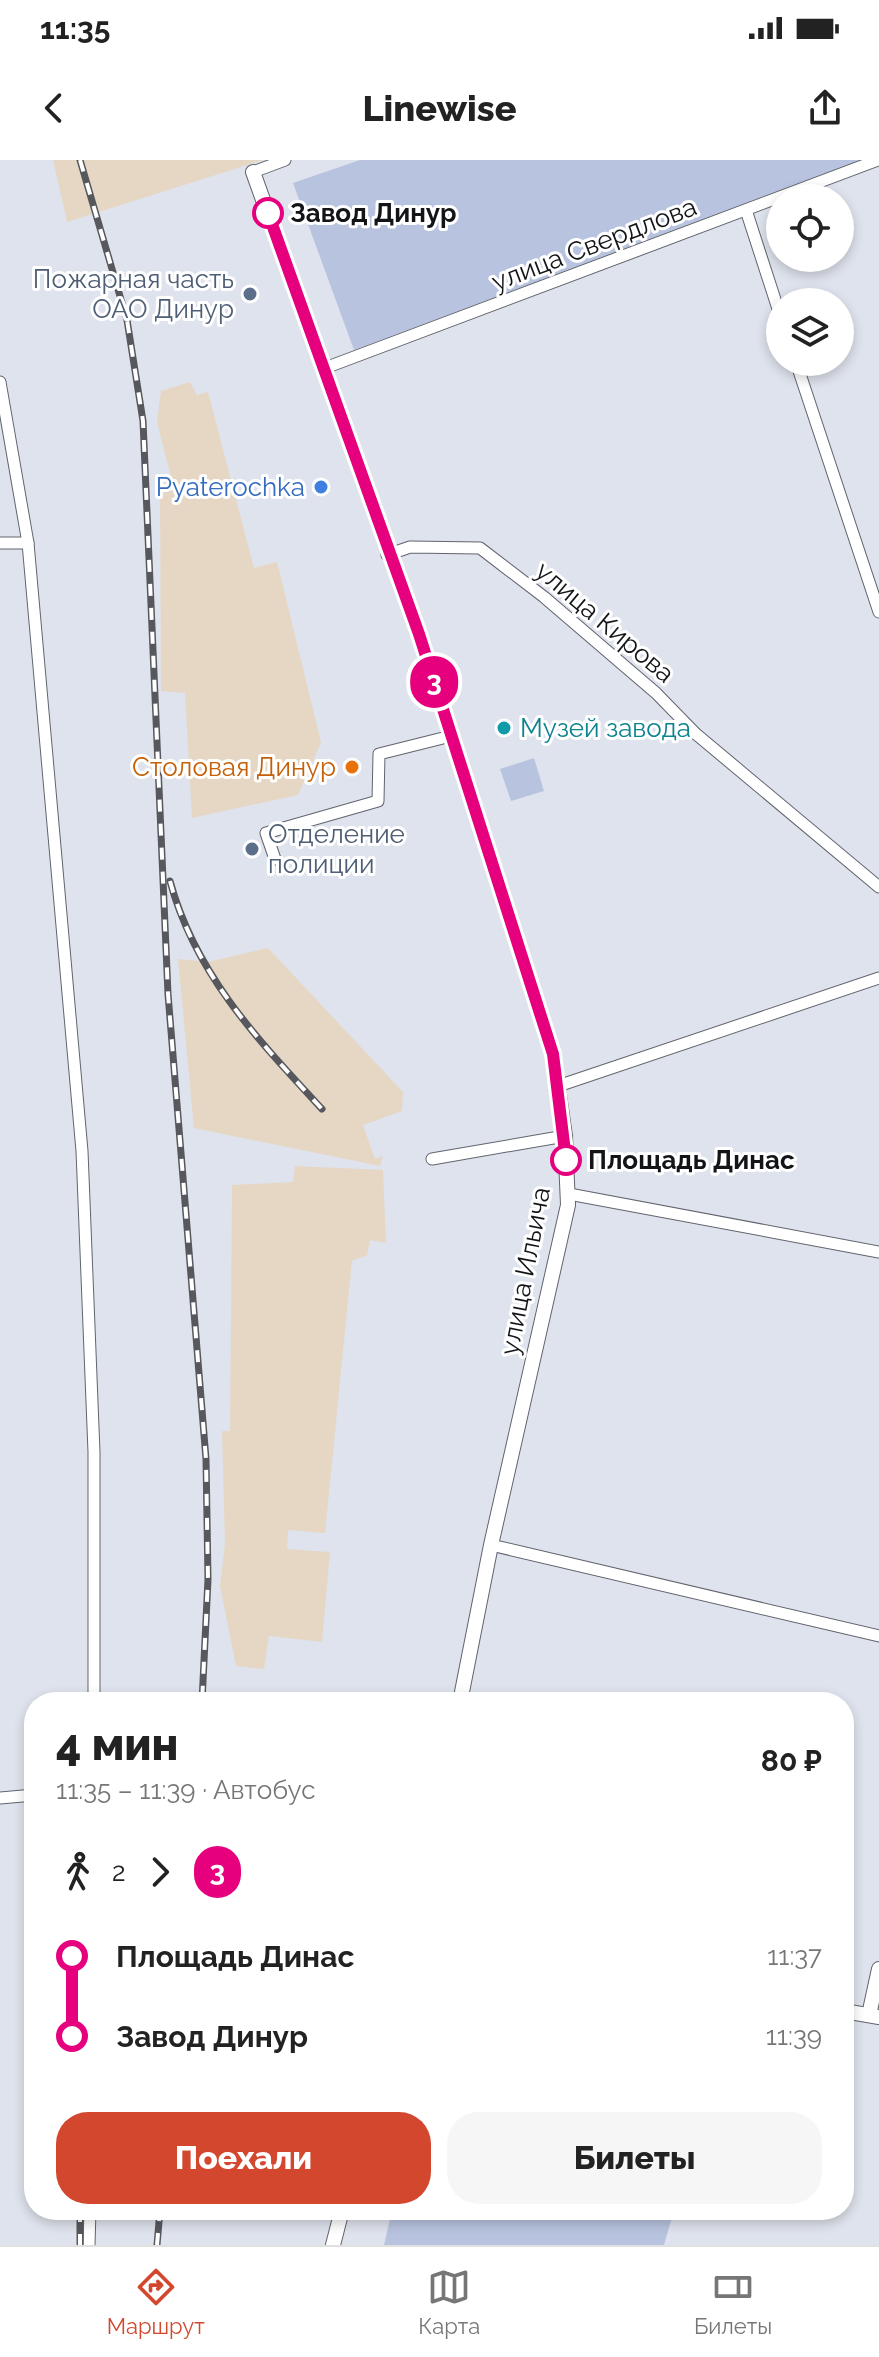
<!DOCTYPE html>
<html lang="ru">
<meta charset="utf-8">
<style>
body{margin:0;font-family:Raleway,sans-serif;background:#f6f6f6;color:#222;height:100vh;display:flex;flex-direction:column;font-size:30px;white-space:nowrap}
*{box-sizing:border-box;margin:0}
p{font-size:26px;color:#767676}
.icon{flex:none;width:44px;height:44px;fill:none;stroke:currentColor;stroke-width:2;stroke-linecap:round;stroke-linejoin:round}
.map{position:relative;flex:1;overflow:hidden}
.sheet{position:absolute;left:24px;top:1532px;width:830px;height:528px;display:flex;flex-direction:column;background:#fff;border-radius:32px;box-shadow:0 4px 12px #0003}
.sheet>*{flex:none}
.badge{padding:0 16px;border-radius:26px;font-size:28px;line-height:52px}
.fabs{position:absolute;left:766px;top:24px;display:grid;gap:16px}
.fabs a{display:grid;place-items:center;width:88px;height:88px;border-radius:50%;background:#fff;box-shadow:0 4px 12px #0003;font-size:40px}
.map>.badge{position:absolute;translate:-50% -50%;box-shadow:0 0 0 4px #fff}
.legs{display:flex;align-items:center;gap:12px;height:88px;padding:0 32px;font-size:26px}
.legs p{margin-inline-start:auto}
.summary{display:flex;align-items:center;justify-content:space-between;height:136px;padding:0 32px}
h1{font-size:44px;font-weight:800;line-height:60px}
.action{display:flex;gap:16px;margin-top:auto;padding:16px 32px}
.action a{flex:1;height:92px;border-radius:32px;background:#d3472f;color:#fff;font-size:32px;font-weight:800;line-height:92px;text-align:center}
.action a+a{background:#f6f6f6;color:#222}
ul{padding:0 32px;list-style:none}
li{display:flex;align-items:center;gap:28px;height:80px;font-size:30px}
li i{display:grid;place-items:center;width:12px;height:100%;margin:0 10px;background:currentColor}
li i::after{content:'';width:20px;height:20px;margin:-10px;border:6px solid;border-radius:50%;background:#fff}
li p{margin-inline-start:auto}
li:first-child i{background:linear-gradient(#0000 50%,currentColor 0)}
li:last-child i{background:linear-gradient(currentColor 50%,#0000 0)}
.status{display:flex;justify-content:space-between;align-items:center;height:56px;padding:0 40px;background:#fff;direction:ltr}
.status svg{height:22px;fill:currentColor}
header{display:flex;justify-content:space-between;align-items:center;height:104px;padding:0 32px;background:#fff;font-size:36px;font-weight:800}
.tabs{display:flex;justify-content:space-around;align-items:center;height:112px;border-top:2px solid #e0e0e0;background:#fff;font-size:22px;color:#767676}
.tabs a{display:grid;justify-items:center;gap:4px}
.tabs .on{color:#d3472f}
.map>svg:first-child{display:block}
.industrial{fill:#e5d7c4}
.green{fill:#b8c3df}
.lines{fill:none;stroke-linecap:round;stroke-linejoin:round}
.minor-casing{stroke:#61646d;stroke-width:13}
.tertiary-casing{stroke:#61646d;stroke-width:16}
.minor{stroke:#fff;stroke-width:11}
.tertiary{stroke:#fff;stroke-width:14}
.rail-casing{stroke:#56585d;stroke-width:7}
.rail{stroke:#fff;stroke-width:4;stroke-dasharray:12;stroke-linecap:butt}
.line-1-casing{stroke:#fff;stroke-width:18}
.line-1{stroke:#e6007e;stroke-width:12}
.stop-1-dot{fill:#fff;stroke:#e6007e;stroke-width:4}
.service-dot{fill:#5c6f8a;stroke:#fff;stroke-width:3}
.shop-dot{fill:#3f7fe0;stroke:#fff;stroke-width:3}
.culture-dot{fill:#0f9aa8;stroke:#fff;stroke-width:3}
.food-dot{fill:#e8710a;stroke:#fff;stroke-width:3}
.labels{text-anchor:middle;stroke-width:6;stroke-linejoin:round;paint-order:stroke}
.stop-label{font-size:26px;font-weight:bold;fill:#131417;stroke:#fff;text-anchor:start}
.street-label{font-size:26px;fill:#131417;stroke:#fff}
.service-label{font-size:26px;fill:#4e5e75;stroke:#fff;text-anchor:end}
.shop-label{font-size:26px;fill:#366cbe;stroke:#fff;text-anchor:end}
.culture-label{font-size:26px;fill:#0d838f;stroke:#fff;text-anchor:start}
.food-label{font-size:26px;fill:#c56008;stroke:#fff;text-anchor:end}
</style>
<div class="status"><b>11:35</b><svg viewBox="0 0 49 12"><path d="M0 12V9h3v3zM5 12V6h3v6zM10 12V3h3v9zM15 12V0h3v12zM26 1h20v11H26zM47 4h2v5h-2z"/></svg></div>
<header><svg class="icon" aria-label="back" viewBox="0 0 24 24"><path d="M15 5l-7 7 7 7"/></svg>Linewise<svg class="icon" aria-label="share" viewBox="0 0 24 24"><path d="M12 15V3M7 8l5-5 5 5M5 13v7h14v-7"/></svg></header>
<div class="map">
<svg width="879" height="2085" viewBox="0 0 879 2085">
<rect width="100%" height="100%" fill="#dfe3ed"/>
<g class="industrial">
<path d="M53,0H263L67,62Z"/>
<path d="M190,222L197,235L208,232L254,408L277,402L321,582L298,635L192,658L185,533L161,531L160,329L171,317L157,262L161,231Z"/>
<path d="M268,788L403,932L402,951L363,965L375,999L383,996L380,1006L194,968L178,799L208,802Z"/>
<path d="M295,1006L383,1010L386,1083L370,1080L367,1095L352,1101L325,1373L288,1370L287,1389L330,1392L322,1482L269,1476L264,1509L236,1506L220,1426L225,1384L222,1271H230L232,1025L293,1022Z"/>
</g>
<g class="green">
<path d="M360,0H860L354,190L293,23Z"/>
<path d="M534,598L544,631L511,641L500,609Z"/>
<path d="M392,2050H674L664,2085H384Z"/>
</g>
<g class="lines">
<defs>
<g id="minor">
<path d="M253,12L285,0"/>
<path d="M746,50L780,155"/>
<path d="M796,202L879,452"/>
<path d="M325,208L878,0"/>
<path d="M0,222L28,383L82,991L94,1292V1542"/>
<path d="M0,383H28"/>
<path d="M387,395L410,387L480,388L544,437L656,533L696,574L879,727"/>
<path d="M275,699L266,673L378,641L379,594L451,576"/>
<path d="M558,926L879,818"/>
<path d="M432,999L565,976"/>
<path d="M569,1034L879,1092"/>
<path d="M491,1385L879,1476"/>
<path d="M0,1638L34,1635"/>
<path d="M89,2085L90,2050"/>
</g>
<g id="tertiary">
<path d="M253,12L419,474L553,894L565,976L568,1045L491,1385L460,1542"/>
<path d="M844,1851L879,1857"/>
<path d="M869,1855L879,1809"/>
<path d="M333,2085L342,2050"/>
</g>
</defs>
<use href="#minor" class="minor-casing"/>
<use href="#tertiary" class="tertiary-casing"/>
<use href="#minor" class="minor"/>
<use href="#tertiary" class="tertiary"/>
<defs>
<g id="rail">
<path d="M80,0L127,160L143,261L168,834L206,1299L208,1419L202,1542"/>
<path d="M170,721C195,814 258,880 322,949"/>
<path d="M80,2050V2085"/>
<path d="M157,2085L160,2050"/>
</g>
</defs>
<use href="#rail" class="rail-casing"/>
<use href="#rail" class="rail"/>
</g>
<g class="lines">
<defs>
<path id="line-1" d="M268,53L419,474L553,894L566,1000"/>
</defs>
<use href="#line-1" class="line-1-casing"/>
<use href="#line-1" class="line-1"/>
</g>
<g class="stop-1-dot">
<circle cx="268" cy="53" r="14"/>
<circle cx="566" cy="1000" r="14"/>
</g>
<g class="service-dot">
<circle cx="250" cy="134" r="8"/>
<circle cx="252" cy="689" r="8"/>
</g>
<circle class="shop-dot" cx="321" cy="327" r="8"/>
<circle class="culture-dot" cx="504" cy="568" r="8"/>
<circle class="food-dot" cx="352" cy="607" r="8"/>
<g class="labels">
<g class="stop-label">
<text x="290" y="62">Завод Динур</text>
<text x="588" y="1009">Площадь Динас</text>
</g>
<g class="street-label">
<text transform="translate(594 84) rotate(-21)" y="9">улица Свердлова</text>
<text transform="translate(605 462) rotate(40)" y="9">улица Кирова</text>
<text transform="translate(525 1111) rotate(-79)" y="9">улица Ильича</text>
</g>
<g class="service-label">
<text x="234" y="128">Пожарная часть<tspan x="234" dy="30">ОАО Динур</tspan></text>
<text x="268" y="683" text-anchor="start">Отделение<tspan x="268" dy="30">полиции</tspan></text>
</g>
<g class="shop-label">
<text x="305" y="336">Pyaterochka</text>
</g>
<g class="culture-label">
<text x="520" y="577">Музей завода</text>
</g>
<g class="food-label">
<text x="336" y="616">Столовая Динур</text>
</g>
</g>
</svg>
<div class="fabs">
<a><svg class="icon" aria-label="locate" viewBox="0 0 24 24"><circle cx="12" cy="12" r="6"/><path d="M12 2v4M12 18v4M2 12h4M18 12h4"/></svg></a>
<a><svg class="icon" aria-label="layers" viewBox="0 0 24 24"><path d="M12 4l9 5-9 5-9-5zM3 14l9 5 9-5"/></svg></a>
</div>
<b class="badge" style="left:434px;top:522px;background:#e6007e;color:#fff">3</b>
<section class="sheet">
<div class="summary"><div><h1>4 мин</h1><p>11:35 – 11:39 · Автобус</p></div><b>80 ₽</b></div>
<div class="legs"><svg class="icon" aria-label="walk" viewBox="0 0 24 24"><circle cx="13" cy="4" r="2"/><path d="M13 8l-2 6 4 7M11 14l-3 7M7 12l3-4h3l4 4"/></svg>2<svg class="icon" aria-label="forward" viewBox="0 0 24 24"><path d="M9 5l7 7-7 7"/></svg><b class="badge" style="background:#e6007e;color:#fff">3</b></div>
<ul>
<li><i style="color:#e6007e"></i><b>Площадь Динас</b><p>11:37</p></li>
<li><i style="color:#e6007e"></i><b>Завод Динур</b><p>11:39</p></li>
</ul>
<div class="action"><a>Поехали</a><a>Билеты</a></div>
</section>
</div>
<nav class="tabs">
<a class="on"><svg class="icon" aria-label="directions" viewBox="0 0 24 24"><path d="M12 3l9 9-9 9-9-9zM9 14v-3h6M13 9l2 2-2 2"/></svg>Маршрут</a>
<a><svg class="icon" aria-label="map" viewBox="0 0 24 24"><path d="M3 6l6-2 6 2 6-2v14l-6 2-6-2-6 2zM9 4v14M15 6v14"/></svg>Карта</a>
<a><svg class="icon" aria-label="tickets" viewBox="0 0 24 24"><path d="M3 7h18v10H3zM15 7v10"/></svg>Билеты</a>
</nav>
